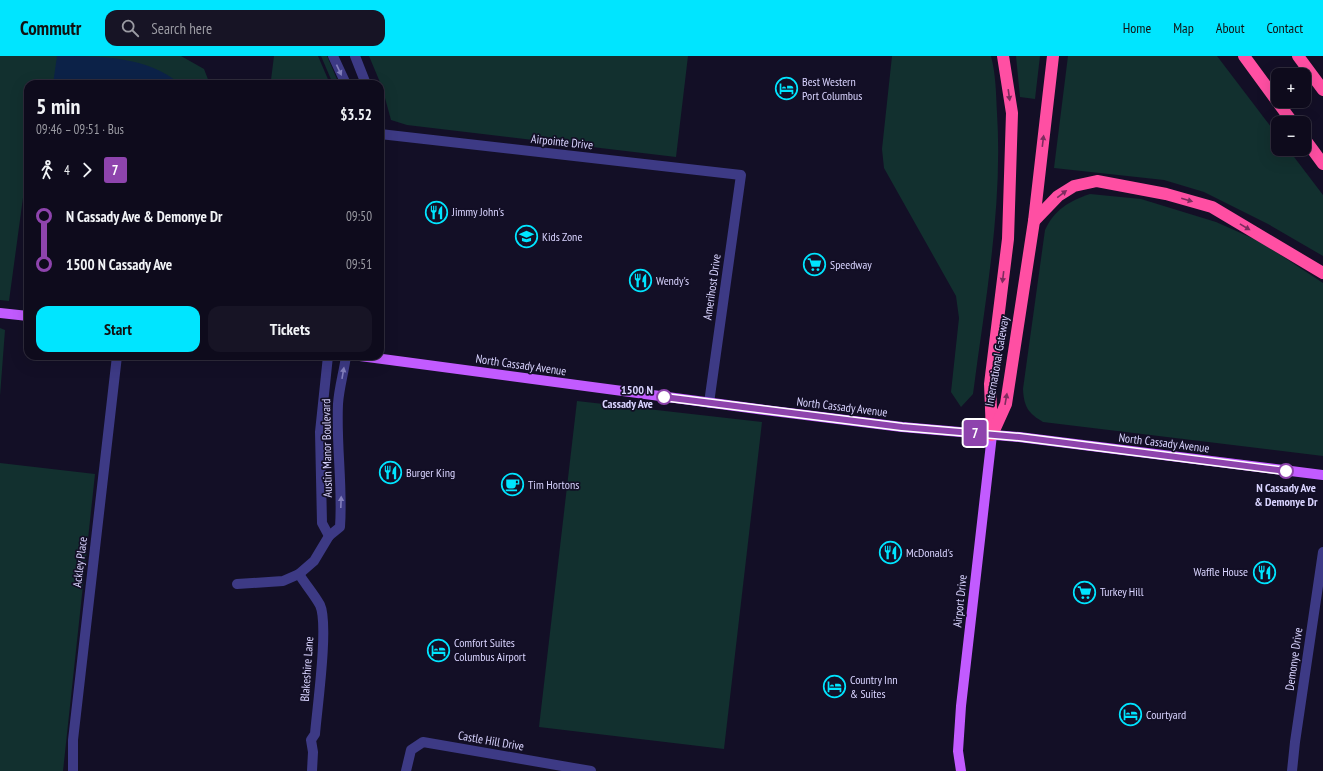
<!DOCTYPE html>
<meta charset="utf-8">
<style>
body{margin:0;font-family:"PT Sans Narrow",sans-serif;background:#171425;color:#f1f3f6;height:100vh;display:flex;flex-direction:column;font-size:15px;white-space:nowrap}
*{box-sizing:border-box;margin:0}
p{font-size:13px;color:#9b9ba3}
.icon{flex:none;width:22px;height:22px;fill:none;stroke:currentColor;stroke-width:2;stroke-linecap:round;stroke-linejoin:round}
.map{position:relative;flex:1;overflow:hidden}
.details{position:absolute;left:24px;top:24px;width:360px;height:280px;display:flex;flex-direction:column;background:#0e0b1c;border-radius:12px;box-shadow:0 4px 16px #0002,0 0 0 1px #2e2b3b}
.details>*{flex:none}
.badge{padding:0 8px;border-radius:3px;font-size:14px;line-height:26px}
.tools{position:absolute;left:1271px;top:12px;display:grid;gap:8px}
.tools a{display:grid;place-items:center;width:40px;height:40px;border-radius:8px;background:#0e0b1c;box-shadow:0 4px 16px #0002,0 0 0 1px #2e2b3b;font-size:20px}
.map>.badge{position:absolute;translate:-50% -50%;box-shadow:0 0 0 2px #fff}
.legs{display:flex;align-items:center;gap:6px;height:44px;padding:0 12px;font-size:13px}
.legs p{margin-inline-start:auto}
.headline{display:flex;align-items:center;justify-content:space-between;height:68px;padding:0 12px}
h1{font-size:22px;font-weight:700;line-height:30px}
.cta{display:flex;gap:8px;margin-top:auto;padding:8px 12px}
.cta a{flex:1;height:46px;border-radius:12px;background:#00e5ff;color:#111;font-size:16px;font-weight:700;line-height:46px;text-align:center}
.cta a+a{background:#171425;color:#f1f3f6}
ul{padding:0 12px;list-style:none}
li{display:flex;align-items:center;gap:14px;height:48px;font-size:15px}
li i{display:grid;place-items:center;width:6px;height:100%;margin:0 5px;background:currentColor}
li i::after{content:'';width:10px;height:10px;margin:-5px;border:3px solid;border-radius:50%;background:#0e0b1c}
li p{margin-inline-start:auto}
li:first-child i{background:linear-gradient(#0000 50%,currentColor 0)}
li:last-child i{background:linear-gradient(currentColor 50%,#0000 0)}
header{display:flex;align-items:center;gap:24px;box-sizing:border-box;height:56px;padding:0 20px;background:#00e5ff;color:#111}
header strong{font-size:19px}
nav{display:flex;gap:22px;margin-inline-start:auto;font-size:14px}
.search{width:280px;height:36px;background:#171425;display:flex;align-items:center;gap:10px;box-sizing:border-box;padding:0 14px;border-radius:12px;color:#9b9ba3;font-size:15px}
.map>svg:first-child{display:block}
.green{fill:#12302f}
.water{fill:#0c2248}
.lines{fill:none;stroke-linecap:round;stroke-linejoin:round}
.minor{stroke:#3d3a85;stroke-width:10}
.major{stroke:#c25bff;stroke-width:10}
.highway{stroke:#ff4fa3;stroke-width:12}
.oneway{fill:#837fbc}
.oneway2{fill:#7d2c5e}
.line-1-casing{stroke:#fff;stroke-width:9}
.line-1{stroke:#8e44ad;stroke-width:6}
.stop-1-dot{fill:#fff;stroke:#8e44ad;stroke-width:2}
.labels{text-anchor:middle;stroke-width:3.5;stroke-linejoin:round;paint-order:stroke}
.poi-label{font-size:12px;fill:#d9d4ff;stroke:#130f26;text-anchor:start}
.street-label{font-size:12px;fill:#d9d4ff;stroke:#130f26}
.stop-label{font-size:12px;font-weight:bold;fill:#d9d4ff;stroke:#130f26;text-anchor:end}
</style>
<header>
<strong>Commutr</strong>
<div class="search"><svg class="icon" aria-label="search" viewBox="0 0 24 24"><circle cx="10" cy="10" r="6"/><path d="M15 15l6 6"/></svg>Search here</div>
<nav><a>Home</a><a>Map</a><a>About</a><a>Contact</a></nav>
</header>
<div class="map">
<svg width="1323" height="715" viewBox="0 0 1323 715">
<rect width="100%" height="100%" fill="#130f26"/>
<g class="green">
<path d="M0,0H181L204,13L209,26V28H28V105L9,245L0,244Z"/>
<path d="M274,0H318L330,28H255L256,23L271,24Z"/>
<path d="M321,0H327L339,28H333Z"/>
<path d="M369,0H688L676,101L407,69L391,64L382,31Z"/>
<path d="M892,0H991C996,19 996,38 997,57C1003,151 985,245 973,338L961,351L951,336L959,262L956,240L884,112L882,93Z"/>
<path d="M1016,0H1040L1035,43L1020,41Z"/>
<path d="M1068,0H1217L1278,80V93H1288L1323,139V200L1268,168L1204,136L1164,124L1054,112Z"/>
<path d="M1090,138L1141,143L1216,166L1261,186L1323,227V400L1043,366C1028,357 1024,351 1023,333L1045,174C1054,154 1069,145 1090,138Z"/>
<path d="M0,272L5,274L0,340Z"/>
<path d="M577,345L762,366L724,693L539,671Z"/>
<path d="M0,407L95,418L63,715H0Z"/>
</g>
<path class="water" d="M57,0C100,0 147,0 180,28H53Z"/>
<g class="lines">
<g class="minor">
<path d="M333,0L346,28"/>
<path d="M355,0L366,28"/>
<path d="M380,78L741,119L709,347"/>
<path d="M328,300L320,376L322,467L329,480"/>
<path d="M299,518C305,528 314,538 320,549C329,568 317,653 315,678L311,684L313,696L312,715"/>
<path d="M237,528L283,525L299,518L314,505L329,480L340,471C343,430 336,390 338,348C339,332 344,316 346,300"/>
<path d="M73,715V684L117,300"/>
<path d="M406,715L411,694L423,686L591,715"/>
<path d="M1292,715L1295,686L1323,496"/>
</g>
<g class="major">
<path d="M0,257L28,260"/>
<path d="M360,300L765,354L902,371L1019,381L1323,419"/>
<path d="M961,715L958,695L961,650L992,379"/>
</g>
<g class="highway">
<path d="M1244,0L1293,67"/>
<path d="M1298,0L1323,34"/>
<path d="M1304,82L1323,108"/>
<path d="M1034,165L1058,140L1074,130L1097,125L1166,138L1212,151L1323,217"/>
<path d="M992,377L990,328L1008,183L1012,57L1003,0"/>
<path d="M992,379L1006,348L1034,165L1053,0"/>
</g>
</g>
<defs><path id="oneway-solid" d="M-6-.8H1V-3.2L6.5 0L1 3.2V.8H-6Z"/></defs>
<g class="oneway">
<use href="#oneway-solid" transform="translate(339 14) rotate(65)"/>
<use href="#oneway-solid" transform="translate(343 317) rotate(-80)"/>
<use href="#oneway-solid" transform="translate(341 446) rotate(-88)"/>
</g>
<g class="oneway2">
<use href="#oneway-solid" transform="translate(1009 39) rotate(82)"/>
<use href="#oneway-solid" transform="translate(1043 85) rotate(-83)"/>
<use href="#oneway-solid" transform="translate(1062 138) rotate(-37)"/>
<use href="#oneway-solid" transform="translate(1187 144) rotate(16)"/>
<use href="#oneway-solid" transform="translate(1245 171) rotate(31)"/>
<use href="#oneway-solid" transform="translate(1003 221) rotate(97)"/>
<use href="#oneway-solid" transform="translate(1006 343) rotate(-80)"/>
</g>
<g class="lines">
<defs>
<path id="line-1" d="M664,341L902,371L1019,381L1286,415"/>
</defs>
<use href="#line-1" class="line-1-casing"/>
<use href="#line-1" class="line-1"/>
</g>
<defs>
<symbol id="hotel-ring" viewBox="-11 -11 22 22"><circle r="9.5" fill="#130f26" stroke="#00e5ff" stroke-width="1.5"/><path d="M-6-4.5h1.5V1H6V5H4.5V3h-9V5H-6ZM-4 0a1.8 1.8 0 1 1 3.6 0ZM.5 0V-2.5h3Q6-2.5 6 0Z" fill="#00e5ff"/></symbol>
<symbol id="restaurant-ring" viewBox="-11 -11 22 22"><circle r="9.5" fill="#130f26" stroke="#00e5ff" stroke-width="1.5"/><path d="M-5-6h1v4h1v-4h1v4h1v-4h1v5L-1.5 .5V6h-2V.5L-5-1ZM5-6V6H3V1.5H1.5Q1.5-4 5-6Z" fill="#00e5ff"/></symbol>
<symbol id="school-ring" viewBox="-11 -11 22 22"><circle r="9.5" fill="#130f26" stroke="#00e5ff" stroke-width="1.5"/><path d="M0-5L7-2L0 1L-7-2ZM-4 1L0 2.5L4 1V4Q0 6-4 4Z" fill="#00e5ff"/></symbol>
<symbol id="supermarket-ring" viewBox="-11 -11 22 22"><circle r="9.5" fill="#130f26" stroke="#00e5ff" stroke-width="1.5"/><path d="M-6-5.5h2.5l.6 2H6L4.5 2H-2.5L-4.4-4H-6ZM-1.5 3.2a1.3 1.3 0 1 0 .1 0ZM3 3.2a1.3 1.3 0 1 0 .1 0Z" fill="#00e5ff"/></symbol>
<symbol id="cafe-ring" viewBox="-11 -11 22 22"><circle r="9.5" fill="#130f26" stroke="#00e5ff" stroke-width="1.5"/><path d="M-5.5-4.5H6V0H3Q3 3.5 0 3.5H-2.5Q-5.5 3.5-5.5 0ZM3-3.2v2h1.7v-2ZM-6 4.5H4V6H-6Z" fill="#00e5ff"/></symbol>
</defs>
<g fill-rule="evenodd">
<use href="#hotel-ring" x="774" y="20" width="25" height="25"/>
<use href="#restaurant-ring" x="424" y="144" width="25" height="25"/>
<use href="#school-ring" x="514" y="168" width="25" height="25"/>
<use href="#supermarket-ring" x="802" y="196" width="25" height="25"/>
<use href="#restaurant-ring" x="628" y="212" width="25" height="25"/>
<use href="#restaurant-ring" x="378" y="404" width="25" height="25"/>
<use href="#cafe-ring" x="500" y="416" width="25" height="25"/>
<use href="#restaurant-ring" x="878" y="484" width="25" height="25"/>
<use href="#restaurant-ring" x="1252" y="504" width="25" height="25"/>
<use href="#supermarket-ring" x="1072" y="524" width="25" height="25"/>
<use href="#hotel-ring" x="426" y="582" width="25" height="25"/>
<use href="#hotel-ring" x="822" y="618" width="25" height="25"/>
<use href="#hotel-ring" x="1118" y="646" width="25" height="25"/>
</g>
<g class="stop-1-dot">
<circle cx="664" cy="341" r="7"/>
<circle cx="1286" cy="415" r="7"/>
</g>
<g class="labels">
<g class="poi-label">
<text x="802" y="30">Best Western<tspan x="802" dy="14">Port Columbus</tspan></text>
<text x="452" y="160">Jimmy John's</text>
<text x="542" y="185">Kids Zone</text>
<text x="830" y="213">Speedway</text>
<text x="656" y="229">Wendy's</text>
<text x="406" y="421">Burger King</text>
<text x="528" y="433">Tim Hortons</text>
<text x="906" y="501">McDonald's</text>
<text x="1248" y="520" text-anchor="end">Waffle House</text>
<text x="1100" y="540">Turkey Hill</text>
<text x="454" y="591">Comfort Suites<tspan x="454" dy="14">Columbus Airport</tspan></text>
<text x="850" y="628">Country Inn<tspan x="850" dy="14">&amp; Suites</tspan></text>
<text x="1146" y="663">Courtyard</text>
</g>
<g class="street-label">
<text transform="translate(562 86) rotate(6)" y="4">Airpointe Drive</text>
<text transform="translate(712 231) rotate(-82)" y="4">Amerihost Drive</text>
<text transform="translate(997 305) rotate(-80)" y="4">International Gateway</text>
<text transform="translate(521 309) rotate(8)" y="4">North Cassady Avenue</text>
<text transform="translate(842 351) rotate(7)" y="4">North Cassady Avenue</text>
<text transform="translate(1164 387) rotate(7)" y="4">North Cassady Avenue</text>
<text transform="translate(327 392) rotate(-91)" y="4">Austin Manor Boulevard</text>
<text transform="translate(80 506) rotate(-83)" y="4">Ackley Place</text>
<text transform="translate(960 545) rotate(-84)" y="4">Airport Drive</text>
<text transform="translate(1294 603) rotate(-82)" y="4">Demonye Drive</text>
<text transform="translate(307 613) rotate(-86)" y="4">Blakeshire Lane</text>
<text transform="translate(491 685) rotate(10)" y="4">Castle Hill Drive</text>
</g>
<g class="stop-label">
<text x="653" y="338">1500 N<tspan x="653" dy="14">Cassady Ave</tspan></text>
<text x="1286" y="436" text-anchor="middle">N Cassady Ave<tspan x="1286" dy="14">&amp; Demonye Dr</tspan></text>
</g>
</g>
</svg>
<div class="tools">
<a>+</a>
<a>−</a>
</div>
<b class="badge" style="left:975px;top:377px;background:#8e44ad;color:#fff">7</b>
<section class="details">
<div class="headline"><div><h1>5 min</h1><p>09:46 – 09:51 · Bus</p></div><b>$3.52</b></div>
<div class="legs"><svg class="icon" aria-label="walk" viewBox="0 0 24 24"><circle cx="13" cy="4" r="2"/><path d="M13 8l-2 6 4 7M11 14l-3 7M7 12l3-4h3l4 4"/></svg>4<svg class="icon" aria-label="forward" viewBox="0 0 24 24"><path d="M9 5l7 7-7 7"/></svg><b class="badge" style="background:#8e44ad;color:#fff">7</b></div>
<ul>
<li><i style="color:#8e44ad"></i><b>N Cassady Ave &amp; Demonye Dr</b><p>09:50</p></li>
<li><i style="color:#8e44ad"></i><b>1500 N Cassady Ave</b><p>09:51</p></li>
</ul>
<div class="cta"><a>Start</a><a>Tickets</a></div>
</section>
</div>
